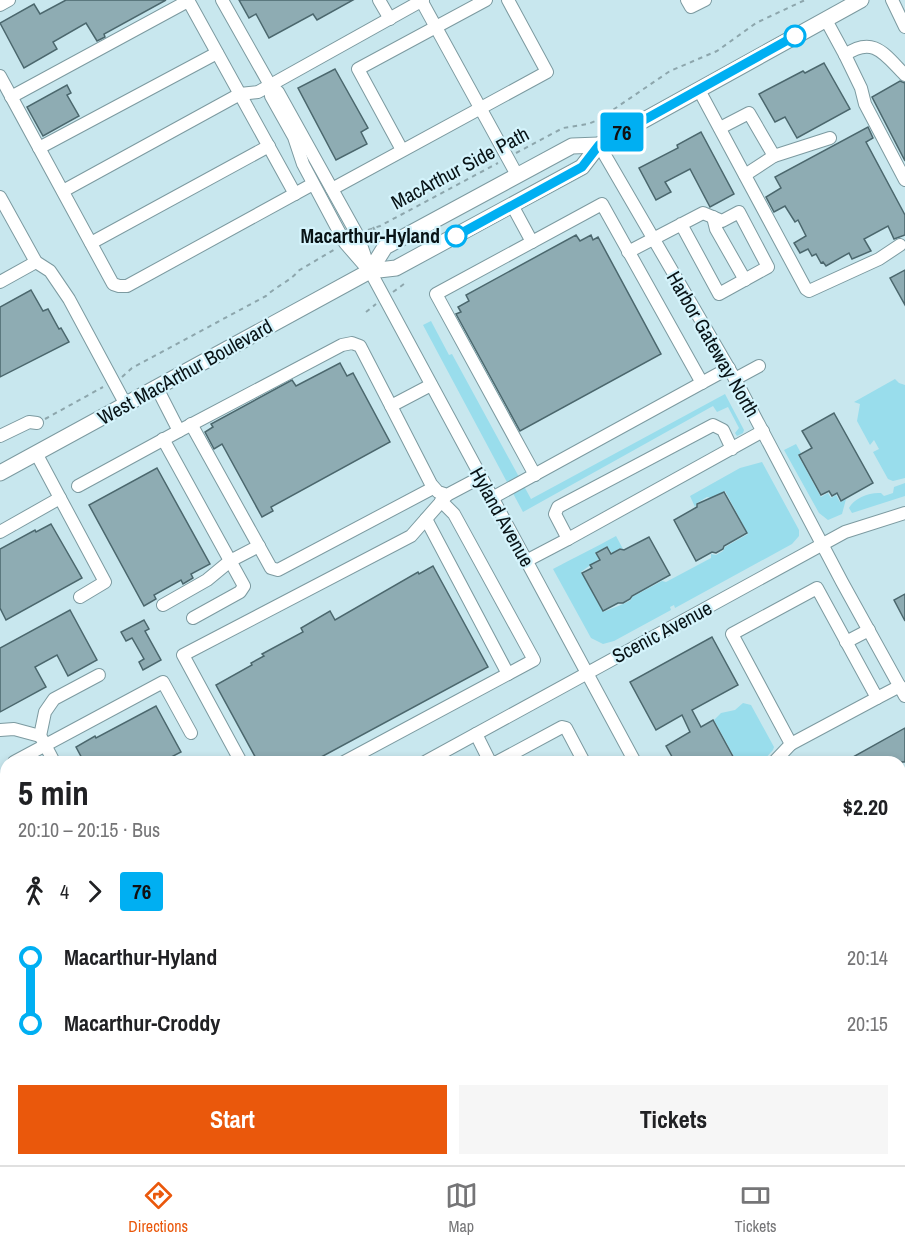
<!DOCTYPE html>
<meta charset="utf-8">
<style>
body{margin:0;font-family:"Archivo Narrow",sans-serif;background:#f6f6f6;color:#202124;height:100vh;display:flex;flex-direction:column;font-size:22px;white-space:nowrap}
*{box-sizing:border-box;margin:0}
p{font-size:20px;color:#757577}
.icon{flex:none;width:33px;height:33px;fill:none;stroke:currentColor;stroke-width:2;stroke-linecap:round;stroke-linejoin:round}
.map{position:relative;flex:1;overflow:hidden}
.drawer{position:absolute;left:0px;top:756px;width:906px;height:410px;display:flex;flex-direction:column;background:#fff;border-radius:18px 18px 0 0;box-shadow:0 3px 9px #0003}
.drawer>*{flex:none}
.badge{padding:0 12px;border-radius:4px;font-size:21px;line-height:39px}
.map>.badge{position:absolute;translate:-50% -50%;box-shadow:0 0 0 3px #fff}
.legs{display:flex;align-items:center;gap:9px;height:66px;padding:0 18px;font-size:20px}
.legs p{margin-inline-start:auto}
.overview{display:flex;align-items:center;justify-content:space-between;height:102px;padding:0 18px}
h1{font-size:33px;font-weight:800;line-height:45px}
.button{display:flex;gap:12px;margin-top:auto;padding:12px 18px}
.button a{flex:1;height:69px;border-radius:0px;background:#ea580c;color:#fff;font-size:24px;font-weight:800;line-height:69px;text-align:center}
.button a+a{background:#f6f6f6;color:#202124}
ul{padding:0 18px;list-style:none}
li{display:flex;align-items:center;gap:21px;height:66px;font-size:22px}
li i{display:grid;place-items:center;width:9px;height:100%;margin:0 8px;background:currentColor}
li i::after{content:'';width:15px;height:15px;margin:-8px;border:4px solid;border-radius:50%;background:#fff}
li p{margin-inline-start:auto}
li:first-child i{background:linear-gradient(#0000 50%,currentColor 0)}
li:last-child i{background:linear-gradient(currentColor 50%,#0000 0)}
.tabs{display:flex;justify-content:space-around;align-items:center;height:84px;border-top:2px solid #e0e0e0;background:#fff;font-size:16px;color:#757577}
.tabs a{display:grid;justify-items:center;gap:3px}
.tabs .active{color:#ea580c}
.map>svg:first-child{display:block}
.green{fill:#99ddec}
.building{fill:#8eacb3;stroke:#4b676d;stroke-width:1.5}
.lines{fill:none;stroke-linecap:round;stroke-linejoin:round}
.minor-casing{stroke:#7c9aa0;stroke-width:14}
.major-casing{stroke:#7c9aa0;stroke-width:17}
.path{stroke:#8da6ac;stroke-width:2;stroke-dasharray:4.5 4.5;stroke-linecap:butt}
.minor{stroke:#fff;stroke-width:12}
.major{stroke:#fff;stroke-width:15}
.line-1-casing{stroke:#fff;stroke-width:14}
.line-1{stroke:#00aff2;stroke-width:9}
.stop-1-dot{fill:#fff;stroke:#00aff2;stroke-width:3}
.labels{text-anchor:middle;stroke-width:4.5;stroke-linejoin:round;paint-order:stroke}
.street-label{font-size:20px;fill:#081316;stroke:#d5f4fc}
.stop-label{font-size:20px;font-weight:bold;fill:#081316;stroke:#d5f4fc;text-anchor:end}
</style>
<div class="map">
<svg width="905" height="1165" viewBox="0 0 905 1165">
<rect width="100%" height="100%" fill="#c8e7ee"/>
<g class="green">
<path d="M431,321L449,355L452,354L531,499L725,394L744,430L743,433L737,436L735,433L739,428L728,407L717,412L713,406L523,512L423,325Z"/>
<path d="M895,379L899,383L905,385V478L893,481L888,479L873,452L879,449L874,440L870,445L857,421L860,404L854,402Z"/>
<path d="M796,444L801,453L798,455L821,497L828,493L831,498L836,495L840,502L846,499L842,514L828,520L819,513L784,450Z"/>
<path d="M762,462L799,530V536L792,544L675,608L674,605L670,607L671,610L614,641L603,644L591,638L553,569C575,557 595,548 616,536L623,549L620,548L612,553L607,546L595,553L599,559L581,572L603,612C612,608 622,605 631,600L632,597L662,581L666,582L711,558V554L716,555L723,551L725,547L748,534L725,491L711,498L707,497L697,503L695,507L690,496L740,468Z"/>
<path d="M905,483V496L852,513L849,508C854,498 870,492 881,493L884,496L893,493L894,487Z"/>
<path d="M743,703L751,705L774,747L773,750L762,762H737L714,720L721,713L735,710Z"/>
</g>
<g class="building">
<path d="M66,0H166L104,34L105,37L97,41L86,23L53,42L57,49L24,68L0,23L34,4L40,14Z"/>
<path d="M239,0H353L317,20L313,14L269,38L256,14L249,18Z"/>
<path d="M824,63L850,109L797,138L785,117L775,122L759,94L803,71L805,73Z"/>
<path d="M335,69L368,128L361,132L367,144L336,160L298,88Z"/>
<path d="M900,81L905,83V161L872,97Z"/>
<path d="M67,85L71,93L67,95L79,116L43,136L27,107Z"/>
<path d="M868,127L873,138L866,142L905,215V235L894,239L888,226L864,239L871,251L852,259L849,253L826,266L823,262L821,263L816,254L812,256L808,249L800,253L794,243L806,236L798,220L795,222L785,206L774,212L766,197L781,188L775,177Z"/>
<path d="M701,132L734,194L710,207L690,169L665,182L671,192L656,200L639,168L678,148L677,145Z"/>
<path d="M576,235L580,241L591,235L593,240L598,237L661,354L520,431L456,314L461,312L458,307L469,301L466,295Z"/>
<path d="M905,270V305L890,278Z"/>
<path d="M31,290L43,311L48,309L59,329L61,328L69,342L0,377V307Z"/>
<path d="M340,363L347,376L353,373L390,442L271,507L273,511L262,517L222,444L214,449L205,432L213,427L211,424L292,380L296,386Z"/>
<path d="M834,413L873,483L841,501L837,493L832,496L829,491L821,495L799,455L812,448L802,431Z"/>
<path d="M157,468L210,564L191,574L193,578L183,584L181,580L154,595L156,599L144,606L89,505Z"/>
<path d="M724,492L747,533L724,546L723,549L716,553L712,552L696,561L674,520L697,507V504Z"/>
<path d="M51,524L82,578L6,620L0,608V549L35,530L36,532Z"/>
<path d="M649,537L670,575L632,596L630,599L623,603H618L603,611L582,573L592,568L590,565L600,560L596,553L607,547L611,554L620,549L624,550Z"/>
<path d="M433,566L488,667L312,762H258L216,685L252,665L251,663L264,656L262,654L303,632L301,628L330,611L335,620L418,572L419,574Z"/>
<path d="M905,594V621L894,600Z"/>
<path d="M70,610L97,660L68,676L57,655L35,667L46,687L0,712V648Z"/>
<path d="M144,620L149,629L145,631L161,660L143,670L139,662L144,659L132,638L126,641L121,632Z"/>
<path d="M712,637L738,685L692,710L701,727L713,720L736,762H675L666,746L690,732L682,715L656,730L630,682Z"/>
<path d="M156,706L181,752L162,762H84L76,747L95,736L96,738Z"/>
<path d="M905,728V762H844Z"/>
</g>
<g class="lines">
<defs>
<g id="minor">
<path d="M188,0L295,194"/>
<path d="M222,0L270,85L271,96L294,137L303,164L345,243L365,266"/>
<path d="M379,0L390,19"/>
<path d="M421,0L517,175"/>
<path d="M687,0L691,7L705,0"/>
<path d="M892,0L905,27"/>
<path d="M0,5L9,0"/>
<path d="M826,20L845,55C874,35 885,55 905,75"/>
<path d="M845,55L861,88L865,104L905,180"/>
<path d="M0,76L113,284L119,286H127L313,184"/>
<path d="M270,85L278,92L358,236L370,271L635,762"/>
<path d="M699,90L806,289L809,291L879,259L900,245"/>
<path d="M11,97L188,1"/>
<path d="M720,128L749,113L774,156L830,138"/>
<path d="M599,145L735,379L842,582L905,696"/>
<path d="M39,148L217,53"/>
<path d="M402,150L358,69L486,0"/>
<path d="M745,175L774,156"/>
<path d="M332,189L547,72L508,0"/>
<path d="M63,191L240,94L258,92L423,0"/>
<path d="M0,197L36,262L50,271L69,299L126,405"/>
<path d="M512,205L532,242"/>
<path d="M713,217L716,229L745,280"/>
<path d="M91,243L269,146"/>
<path d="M628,252C653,239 678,226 703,213L722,221L739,212L768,267L719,294L681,224"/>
<path d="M0,282L36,262"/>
<path d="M735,379L759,366"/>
<path d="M157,388L179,431L342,345L352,343L360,346L391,406L431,385"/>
<path d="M391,406L431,484L438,492L447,495L481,477"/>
<path d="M191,424L271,568L278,570L433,488"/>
<path d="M0,436L29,422L37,423"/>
<path d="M163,439L244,586L240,592L193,618"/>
<path d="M732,449L723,430L713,425L558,507L555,514L568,539L763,431"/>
<path d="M535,475L436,294L602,204L702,383"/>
<path d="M78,486L179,431"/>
<path d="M60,498L105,582L80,597"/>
<path d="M492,498L729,368"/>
<path d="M426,519L508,674L534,660L454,514L441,501"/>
<path d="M0,532L60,498L36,453"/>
<path d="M526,561L568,539"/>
<path d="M163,605L207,580L230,561L259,546"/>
<path d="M846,642L869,630"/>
<path d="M0,730L14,729L40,736"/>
<path d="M476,734L490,762"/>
<path d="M40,736L45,712L54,699L99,675"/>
<path d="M42,739L54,762"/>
<path d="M791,744L877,698"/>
<path d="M14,762L163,682L191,733"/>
<path d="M241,762L183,655L411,536L447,495"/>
<path d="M344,762L508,674"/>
<path d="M425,762L845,532L905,513"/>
<path d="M497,762L562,727L566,728L584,762"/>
<path d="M774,762L791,744L732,634L817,588L877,698L900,686"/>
<path d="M900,803L905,801"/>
<path d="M900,832L905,830"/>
<path d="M0,943L6,944"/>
<path d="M900,967L905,964"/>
<path d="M0,979H6"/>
<path d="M900,995L905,992"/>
<path d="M900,1022L905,1018"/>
<path d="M900,1074L905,1078"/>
<path d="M0,1097H6"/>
<path d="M900,1113L905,1110"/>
<path d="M0,1115H6"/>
<path d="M747,1160L750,1165"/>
<path d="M844,1160V1165"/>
<path d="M150,1165V1160"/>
<path d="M325,1165V1160"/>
</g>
<g id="major">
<path d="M370,271L385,247L572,146L599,145"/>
<path d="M0,473L370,271L396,268L582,167L599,145L861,0"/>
</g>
</defs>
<use href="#minor" class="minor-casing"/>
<use href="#major" class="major-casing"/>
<g class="path">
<path d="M516,153L563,128L588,124L598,120L670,71L717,51L756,23L805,0"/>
<path d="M373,227L379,238"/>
<path d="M368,230L380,226L498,163"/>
<path d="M393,292L404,284L402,280"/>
<path d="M366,312L376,304"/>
<path d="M122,377L132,368L266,296C275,287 292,280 298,271L337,248"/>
<path d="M45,419L103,387"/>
</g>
<use href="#minor" class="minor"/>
<use href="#major" class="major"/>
</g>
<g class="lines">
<defs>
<path id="line-1" d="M456,236L582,167L599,145L795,36"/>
</defs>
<use href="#line-1" class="line-1-casing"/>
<use href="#line-1" class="line-1"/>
</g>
<g class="stop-1-dot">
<circle cx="795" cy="36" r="10"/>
<circle cx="456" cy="236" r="10"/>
</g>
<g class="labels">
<g class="street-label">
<text transform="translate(460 168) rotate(-28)" y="7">MacArthur Side Path</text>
<text transform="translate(713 344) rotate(60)" y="7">Harbor Gateway North</text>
<text transform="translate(185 372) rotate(-29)" y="7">West MacArthur Boulevard</text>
<text transform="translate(502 517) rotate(61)" y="7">Hyland Avenue</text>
<text transform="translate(662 632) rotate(-28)" y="7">Scenic Avenue</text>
</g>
<g class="stop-label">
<text x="440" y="243">Macarthur-Hyland</text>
</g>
</g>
</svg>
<b class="badge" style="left:622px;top:132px;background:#00aff2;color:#111">76</b>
<section class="drawer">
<div class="overview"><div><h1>5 min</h1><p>20:10 – 20:15 · Bus</p></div><b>$2.20</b></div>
<div class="legs"><svg class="icon" aria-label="walk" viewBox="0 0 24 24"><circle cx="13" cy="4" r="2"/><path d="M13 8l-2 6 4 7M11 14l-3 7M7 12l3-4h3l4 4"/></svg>4<svg class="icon" aria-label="forward" viewBox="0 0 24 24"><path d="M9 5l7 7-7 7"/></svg><b class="badge" style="background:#00aff2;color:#111">76</b></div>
<ul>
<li><i style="color:#00aff2"></i><b>Macarthur-Hyland</b><p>20:14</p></li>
<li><i style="color:#00aff2"></i><b>Macarthur-Croddy</b><p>20:15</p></li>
</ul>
<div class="button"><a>Start</a><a>Tickets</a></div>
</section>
</div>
<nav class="tabs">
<a class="active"><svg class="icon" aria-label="directions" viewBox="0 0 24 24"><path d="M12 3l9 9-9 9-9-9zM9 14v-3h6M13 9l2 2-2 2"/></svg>Directions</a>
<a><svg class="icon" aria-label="map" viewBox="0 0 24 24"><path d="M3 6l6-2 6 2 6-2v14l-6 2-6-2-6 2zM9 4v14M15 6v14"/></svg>Map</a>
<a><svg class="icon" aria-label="tickets" viewBox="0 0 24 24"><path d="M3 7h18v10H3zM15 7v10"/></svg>Tickets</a>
</nav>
